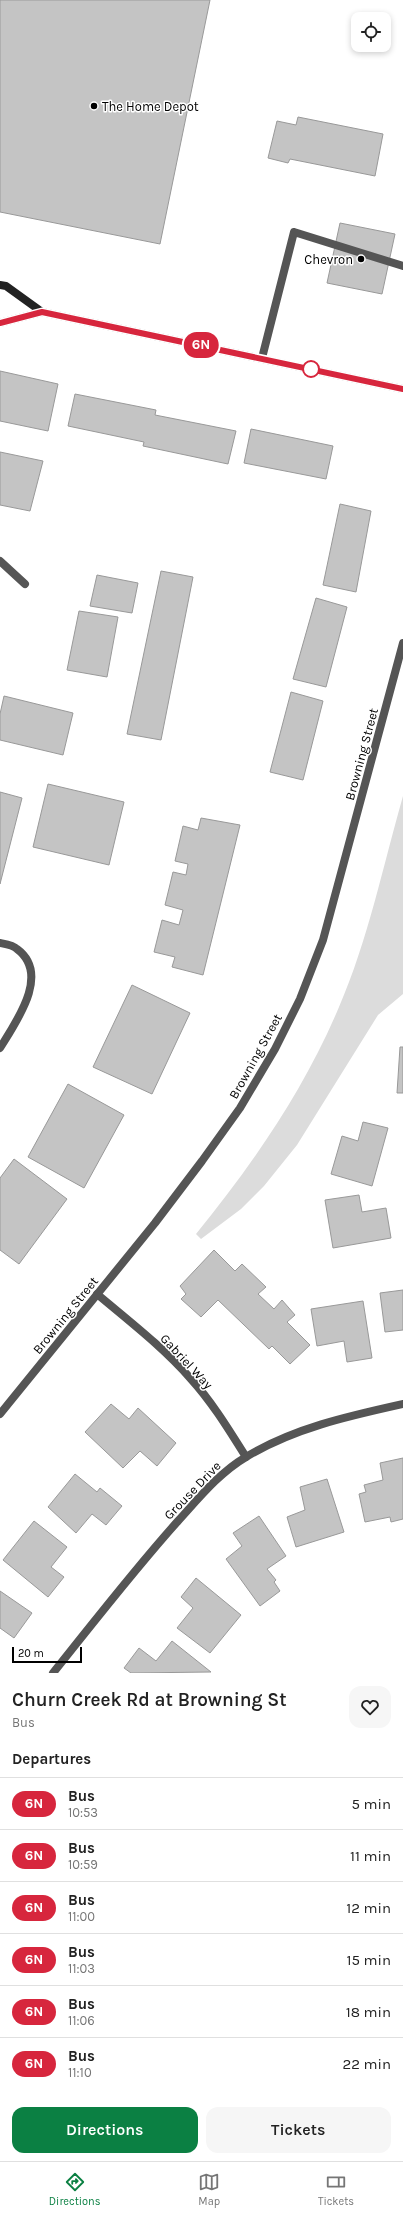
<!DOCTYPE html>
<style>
body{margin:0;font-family:Karla,sans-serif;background:#f6f6f6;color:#222;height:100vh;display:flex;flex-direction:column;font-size:15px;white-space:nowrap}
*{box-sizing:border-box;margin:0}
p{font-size:13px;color:#767676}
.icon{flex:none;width:22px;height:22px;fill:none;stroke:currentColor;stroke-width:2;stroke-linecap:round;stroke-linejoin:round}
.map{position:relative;height:1673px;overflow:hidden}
.details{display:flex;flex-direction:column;background:#fff;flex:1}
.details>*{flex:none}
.badge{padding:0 8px;border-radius:13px;font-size:14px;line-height:26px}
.fabs{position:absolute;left:351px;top:12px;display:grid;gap:8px}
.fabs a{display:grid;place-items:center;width:40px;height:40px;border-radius:8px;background:#fff;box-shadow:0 2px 6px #0003;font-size:20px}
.scale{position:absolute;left:12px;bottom:10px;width:70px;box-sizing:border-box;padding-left:4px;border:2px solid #000;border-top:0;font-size:11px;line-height:14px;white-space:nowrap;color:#000;-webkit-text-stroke:3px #fff;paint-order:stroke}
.map>.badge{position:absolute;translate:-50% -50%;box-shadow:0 0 0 2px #fff}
h2{padding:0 12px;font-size:15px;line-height:36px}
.round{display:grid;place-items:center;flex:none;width:42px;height:42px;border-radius:12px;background:#f6f6f6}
.headline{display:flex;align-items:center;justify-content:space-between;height:68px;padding:0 12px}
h1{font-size:19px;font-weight:600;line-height:30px}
.primary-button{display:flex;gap:8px;margin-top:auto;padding:8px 12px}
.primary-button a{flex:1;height:46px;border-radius:12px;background:#0b8043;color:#fff;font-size:16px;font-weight:600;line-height:46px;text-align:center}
.primary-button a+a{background:#f6f6f6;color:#222}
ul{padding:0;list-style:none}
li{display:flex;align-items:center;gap:12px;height:52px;padding:0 12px;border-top:1px solid #e0e0e0}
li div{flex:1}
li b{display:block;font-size:15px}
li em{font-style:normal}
li .badge{min-width:44px;font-weight:700;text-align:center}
.tabs{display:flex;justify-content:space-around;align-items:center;height:56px;border-top:1px solid #e0e0e0;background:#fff;font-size:11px;color:#767676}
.tabs a{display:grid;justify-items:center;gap:2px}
.tabs .selected{color:#0b8043}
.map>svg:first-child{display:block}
.green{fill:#dcdcdc}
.building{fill:#c4c4c4;stroke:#999}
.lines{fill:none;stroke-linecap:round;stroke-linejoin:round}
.service{stroke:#555;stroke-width:8}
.minor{stroke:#555;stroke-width:8}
.tertiary{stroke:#555;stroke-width:8}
.secondary{stroke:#222;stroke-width:8}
.line-casing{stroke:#fff;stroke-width:9}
.line{stroke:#d7263d;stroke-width:6}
.poi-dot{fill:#000;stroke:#fff;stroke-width:1.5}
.stop-dot{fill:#fff;stroke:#d7263d;stroke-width:2}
.labels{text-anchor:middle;stroke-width:3;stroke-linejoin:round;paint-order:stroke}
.poi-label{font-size:13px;fill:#000;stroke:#fff;text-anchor:start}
.street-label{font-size:13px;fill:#000;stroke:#fff}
</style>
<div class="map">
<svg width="403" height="1673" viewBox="0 0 403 1673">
<rect width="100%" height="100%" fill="#fff"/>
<path class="green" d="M403,796V994L378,1015L297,1145L264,1186L241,1209L201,1239L196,1234C253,1164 304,1090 339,1007C368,940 383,866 403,796Z"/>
<g class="building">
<path d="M0,0H210L160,244L0,212Z"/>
<path d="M298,117L383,134L375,176L290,159L288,163L268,158L277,121L296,125Z"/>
<path d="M340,223L395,234L382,294L327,283Z"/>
<path d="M0,371L58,384L48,431L0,421Z"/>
<path d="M75,394L156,410L155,415L236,431L228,464L143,446L144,442L68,426Z"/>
<path d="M251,429L333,446L326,479L244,463Z"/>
<path d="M0,452L43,461L30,511L0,505Z"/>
<path d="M340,504L371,511L356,592L323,585Z"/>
<path d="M161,571L193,577L161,740L127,734Z"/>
<path d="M97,575L138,583L132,613L90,606Z"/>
<path d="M316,598L347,607L326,687L293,679Z"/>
<path d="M79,611L118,617L107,677L67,670Z"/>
<path d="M291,692L323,701L303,780L270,772Z"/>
<path d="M4,696L73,713L63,755L0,740V714Z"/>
<path d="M48,784L124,802L109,865L33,847Z"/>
<path d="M0,792L22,798L0,884Z"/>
<path d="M201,818L240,825L203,975L172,967L175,957L154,952L162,920L179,925L183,910L165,905L173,872L186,875L188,864L175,861L183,826L198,830Z"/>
<path d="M132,985L190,1013L152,1094L93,1067Z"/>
<path d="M400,1047H403V1093H397Z"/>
<path d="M68,1084L124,1115L84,1188L28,1157Z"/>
<path d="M363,1122L388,1128L372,1186L331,1174L342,1136L358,1141Z"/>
<path d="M14,1159L67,1199L19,1264L0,1250V1178Z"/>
<path d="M359,1195L362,1212L386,1208L391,1238L333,1248L325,1200Z"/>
<path d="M214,1250L235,1271L242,1264L266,1287L258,1294L274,1309L282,1300L295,1315L287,1322L310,1345L290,1364L272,1346L269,1349L218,1300L201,1317L181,1299L186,1294L180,1286Z"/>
<path d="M403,1290V1330L385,1332L380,1293Z"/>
<path d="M363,1301L372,1358L347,1362L344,1341L317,1346L311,1309Z"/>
<path d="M111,1404L129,1419L138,1408L176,1443L157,1466L140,1451L123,1468L85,1432Z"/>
<path d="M403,1458V1519L391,1522L390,1517L365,1522L359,1494L366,1492L364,1485L383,1480L380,1463Z"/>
<path d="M75,1474L97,1492L100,1488L122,1506L106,1525L92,1514L76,1533L48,1507Z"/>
<path d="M327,1479L344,1532L296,1547L287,1517L305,1510L300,1487Z"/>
<path d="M259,1516L286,1556L267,1569L276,1580L274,1582L280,1591L260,1606L226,1559L242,1546L233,1533Z"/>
<path d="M34,1521L67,1547L51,1567L64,1577L48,1597L3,1560Z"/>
<path d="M196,1578L241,1615L210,1653L177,1628L193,1608L181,1597Z"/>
<path d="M0,1591L32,1613L14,1638L0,1628Z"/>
<path d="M172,1641L211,1672L131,1673L124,1668L139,1648L156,1661Z"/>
</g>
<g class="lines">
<path class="service" d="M262,358L294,232L403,266"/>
<g class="minor">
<path d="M0,561L25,584"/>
<path d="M0,943C5,944 13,945 17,949C51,974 16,1022 0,1048"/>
<path d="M97,1294C129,1321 163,1347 191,1379C212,1402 229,1430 246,1457"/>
<path d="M53,1673C94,1622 134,1570 178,1521C199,1498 219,1473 246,1457C294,1428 349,1416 403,1404"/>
</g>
<path class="tertiary" d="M0,1414L155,1223L202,1161L240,1108L275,1049L300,999L323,940L403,643"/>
<g class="secondary">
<path d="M0,285L6,286L42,312L403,389"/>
<path d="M0,323L42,312"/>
</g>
</g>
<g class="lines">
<defs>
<path id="line" d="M0,323L42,312L403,389"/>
</defs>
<use href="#line" class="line-casing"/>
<use href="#line" class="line"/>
</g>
<g class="poi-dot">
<circle cx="94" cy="106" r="4"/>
<circle cx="361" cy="259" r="4"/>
</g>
<circle class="stop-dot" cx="311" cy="369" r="8"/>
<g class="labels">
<g class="poi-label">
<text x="102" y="111">The Home Depot</text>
<text x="353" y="264" text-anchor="end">Chevron</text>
</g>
<g class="street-label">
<text transform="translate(361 754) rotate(-75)" y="5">Browning Street</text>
<text transform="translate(255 1056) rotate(-61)" y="5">Browning Street</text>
<text transform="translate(65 1315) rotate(-51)" y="5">Browning Street</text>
<text transform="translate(187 1361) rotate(47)" y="5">Gabriel Way</text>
<text transform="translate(192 1490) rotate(-46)" y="5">Grouse Drive</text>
</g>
</g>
</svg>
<div class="fabs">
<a><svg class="icon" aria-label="locate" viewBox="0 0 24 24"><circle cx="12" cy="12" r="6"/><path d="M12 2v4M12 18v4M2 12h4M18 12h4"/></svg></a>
</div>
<div class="scale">20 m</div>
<b class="badge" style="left:201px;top:345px;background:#d7263d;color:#fff">6N</b>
</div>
<section class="details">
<div class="headline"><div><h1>Churn Creek Rd at Browning St</h1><p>Bus</p></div><a class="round"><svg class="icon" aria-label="heart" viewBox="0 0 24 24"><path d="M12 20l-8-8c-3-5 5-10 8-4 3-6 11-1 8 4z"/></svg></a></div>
<h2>Departures</h2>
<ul>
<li><span class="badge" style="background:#d7263d;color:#fff">6N</span><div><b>Bus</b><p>10:53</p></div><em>5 min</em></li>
<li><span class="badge" style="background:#d7263d;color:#fff">6N</span><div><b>Bus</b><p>10:59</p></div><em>11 min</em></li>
<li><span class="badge" style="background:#d7263d;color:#fff">6N</span><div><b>Bus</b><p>11:00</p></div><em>12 min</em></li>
<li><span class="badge" style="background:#d7263d;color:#fff">6N</span><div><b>Bus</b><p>11:03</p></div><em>15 min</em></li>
<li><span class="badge" style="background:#d7263d;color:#fff">6N</span><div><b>Bus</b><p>11:06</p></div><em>18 min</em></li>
<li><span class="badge" style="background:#d7263d;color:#fff">6N</span><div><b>Bus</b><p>11:10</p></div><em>22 min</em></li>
</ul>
<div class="primary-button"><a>Directions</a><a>Tickets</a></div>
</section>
<nav class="tabs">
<a class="selected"><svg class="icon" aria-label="directions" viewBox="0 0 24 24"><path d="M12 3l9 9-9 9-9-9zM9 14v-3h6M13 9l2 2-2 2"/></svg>Directions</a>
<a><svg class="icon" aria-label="map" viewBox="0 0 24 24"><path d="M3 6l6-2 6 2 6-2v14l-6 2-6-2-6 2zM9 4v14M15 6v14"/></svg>Map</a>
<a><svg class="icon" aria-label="tickets" viewBox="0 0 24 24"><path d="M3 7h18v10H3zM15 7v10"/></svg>Tickets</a>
</nav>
